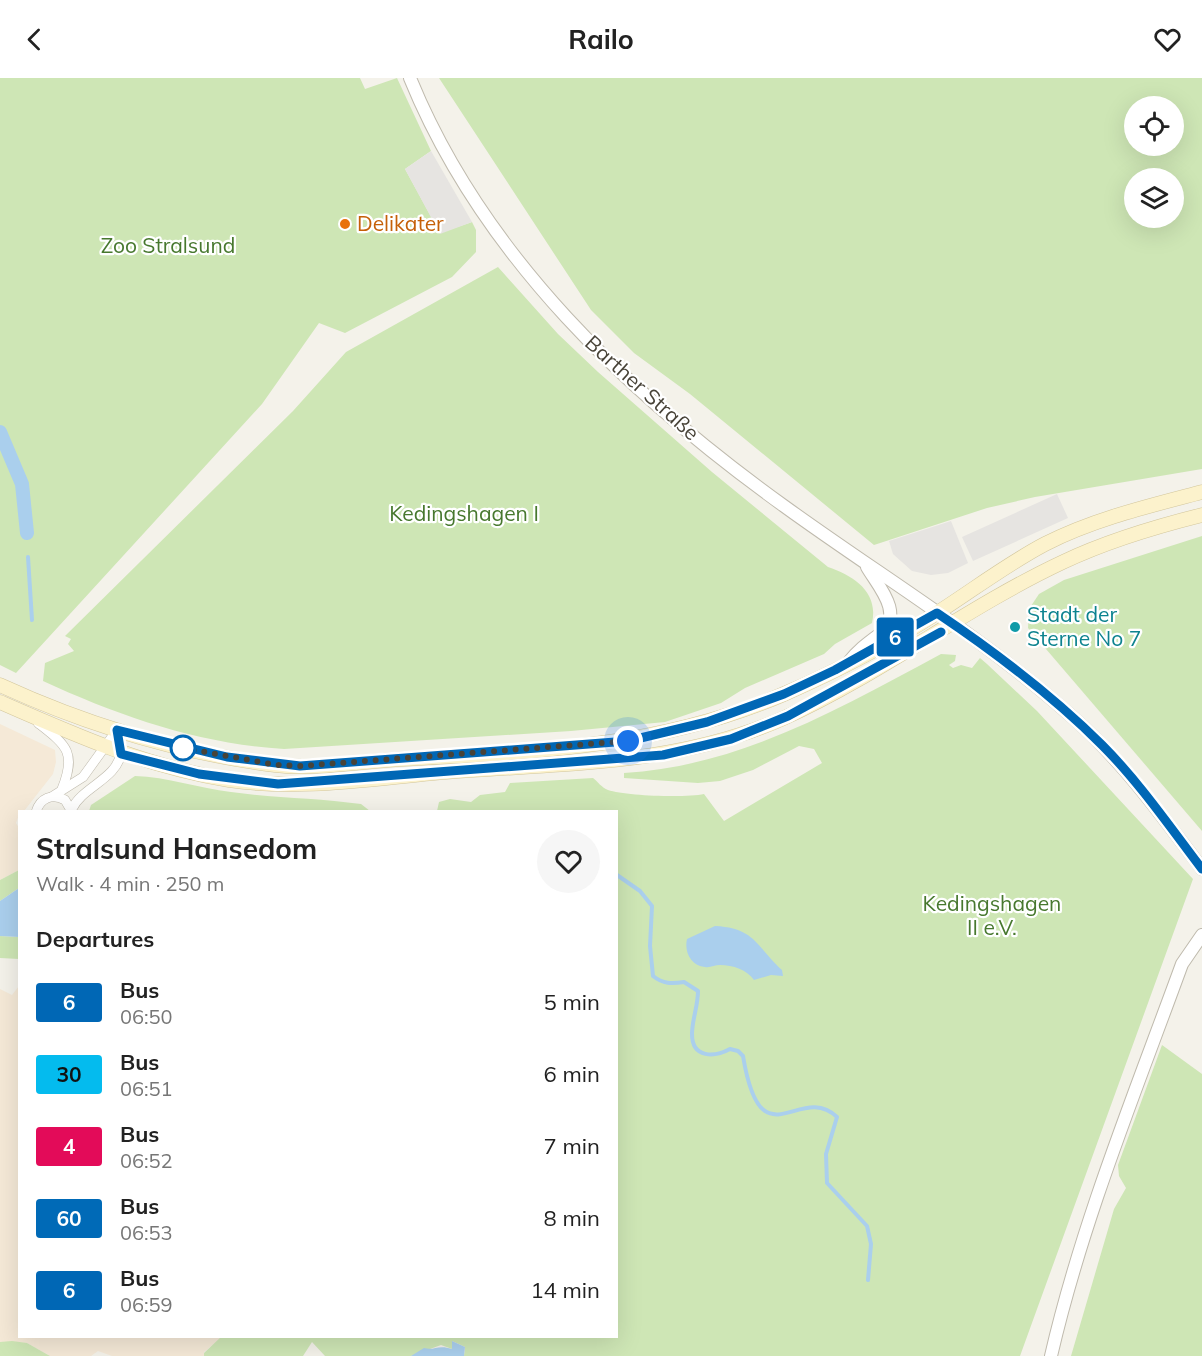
<!DOCTYPE html>
<meta charset="utf-8">
<style>
body{margin:0;font-family:Mulish,sans-serif;background:#f6f6f6;color:#222;height:100vh;display:flex;flex-direction:column;font-size:22px;white-space:nowrap}
*{box-sizing:border-box;margin:0}
p{font-size:20px;color:#767676}
.icon{flex:none;width:33px;height:33px;fill:none;stroke:currentColor;stroke-width:2;stroke-linecap:round;stroke-linejoin:round}
.map{position:relative;flex:1;overflow:hidden}
.panel{position:absolute;left:18px;top:732px;width:600px;height:528px;display:flex;flex-direction:column;background:#fff;border-radius:0px;box-shadow:0 6px 24px #0002}
.panel>*{flex:none}
.badge{padding:0 12px;border-radius:4px;font-size:21px;line-height:39px}
.fabs{position:absolute;left:1124px;top:18px;display:grid;gap:12px}
.fabs a{display:grid;place-items:center;width:60px;height:60px;border-radius:50%;background:#fff;box-shadow:0 6px 24px #0002;font-size:30px}
.you{position:absolute;width:30px;height:30px;margin:-15px;border:4px solid #fff;border-radius:50%;background:#1a73e8;box-shadow:0 0 0 9px #1a73e833}
.map>.badge{position:absolute;translate:-50% -50%;box-shadow:0 0 0 3px #fff}
h2{padding:0 18px;font-size:22px;line-height:54px}
.round{display:grid;place-items:center;flex:none;width:63px;height:63px;border-radius:32px;background:#f6f6f6}
.summary{display:flex;align-items:center;justify-content:space-between;height:102px;padding:0 18px}
h1{font-size:28px;font-weight:700;line-height:45px}
ul{padding:0;list-style:none}
li{display:flex;align-items:center;gap:18px;height:72px;padding:0 18px}
li div{flex:1}
li b{display:block;font-size:22px}
li em{font-style:normal}
li .badge{min-width:66px;font-weight:700;text-align:center}
header{display:flex;justify-content:space-between;align-items:center;height:78px;padding:0 18px;background:#fff;font-size:27px;font-weight:700}
.map>svg:first-child{display:block}
.commercial{fill:#f5e9d7}
.green{fill:#cee6b5;fill-rule:evenodd}
.parking{fill:#e6e4e1}
.water{fill:#aacfed}
.lines{fill:none;stroke-linecap:round;stroke-linejoin:round}
.stream{stroke:#aacfed;stroke-width:4}
.canal{stroke:#aacfed;stroke-width:14}
.minor-casing{stroke:#bfbaad;stroke-width:10}
.tertiary-casing{stroke:#bfbaad;stroke-width:14}
.secondary-casing{stroke:#d2c69c;stroke-width:15}
.minor{stroke:#fff;stroke-width:9}
.tertiary{stroke:#fff;stroke-width:12}
.secondary{stroke:#fcf2cc;stroke-width:14}
.line-casing{stroke:#fff;stroke-width:14}
.line{stroke:#0067b5;stroke-width:9}
.walk{stroke:#484338;stroke-width:6;stroke-dasharray:0 10.8}
.food-dot{fill:#e8710a;stroke:#fff;stroke-width:2}
.culture-dot{fill:#0f9aa8;stroke:#fff;stroke-width:2}
.stop-dot{fill:#fff;stroke:#0067b5;stroke-width:3}
.labels{text-anchor:middle;stroke-width:4.5;stroke-linejoin:round;paint-order:stroke}
.food-label{font-size:21px;fill:#c56008;stroke:#fff;text-anchor:start}
.park-label{font-size:21px;fill:#47782e;stroke:#fff}
.street-label{font-size:21px;fill:#484338;stroke:#fff}
.culture-label{font-size:21px;fill:#0d838f;stroke:#fff;text-anchor:start}
</style>
<header><svg class="icon" aria-label="back" viewBox="0 0 24 24"><path d="M15 5l-7 7 7 7"/></svg>Railo<svg class="icon" aria-label="heart" viewBox="0 0 24 24"><path d="M12 20l-8-8c-3-5 5-10 8-4 3-6 11-1 8 4z"/></svg></header>
<div class="map">
<svg width="1202" height="1278" viewBox="0 0 1202 1278">
<rect width="100%" height="100%" fill="#f4f2ea"/>
<g class="commercial">
<path d="M0,646L55,672L56,684L53,696L24,733L20,734L16,745L19,750V792L0,802Z"/>
<path d="M19,908L20,1258L222,1259L204,1274V1278H112L98,1273L91,1278H50L27,1265L0,1264V911L12,917Z"/>
</g>
<g class="green">
<path d="M0,0H360L365,11L397,0L431,73L405,91L440,155L472,144L476,152V174L452,199L345,255L319,245L262,326L16,595L0,587Z"/>
<path d="M439,0H1202V391L1035,419L987,430L874,467L690,316L634,275L591,232ZM1134,28H1173V68H1134ZM1134,100H1173V140H1134Z"/>
<path d="M498,189L558,256L598,294L712,394L828,489C854,498 879,514 872,545L835,566L824,576L745,610L721,625L665,644L571,653L284,671C199,666 119,638 43,603L45,585L74,573L68,566L71,561L65,558L293,333L346,274Z"/>
<path d="M1202,458V753L1028,550L1029,531L1039,516L1064,502Z"/>
<path d="M941,576L956,577L955,583L949,587L953,590L961,587L972,590L980,580L987,586L1037,633L1193,801L1020,1278H464L465,1269L452,1263V1271L441,1267L411,1278H325L312,1264L303,1278H204V1275L222,1258H616V734L437,733L439,724L450,721L471,724L480,717L505,714L510,705L593,700C597,703 602,710 608,712C625,718 686,720 704,716L724,743L822,685L814,671L799,668L753,692L720,703L698,705L624,700V695C741,688 840,630 941,576Z"/>
<path d="M135,698C167,699 199,710 231,714C274,720 318,720 361,726L370,733H89L91,727Z"/>
<path d="M19,792V810L0,823V802Z"/>
<path d="M0,858L19,859V881L0,880Z"/>
<path d="M1162,967L1202,996V1278H1071L1114,1131L1126,1110L1119,1098L1118,1087Z"/>
<path d="M12,1263L27,1265L50,1278H0V1264Z"/>
</g>
<g class="parking">
<path d="M431,73L472,144L440,156L405,91Z"/>
<path d="M1057,416L1068,440L973,483L962,459Z"/>
<path d="M951,443L968,485L948,495L931,497L912,493L893,476L889,463Z"/>
</g>
<g class="water">
<path d="M19,810V859L0,858V823Z"/>
<path d="M715,848C755,850 756,868 782,892L783,898L771,897L754,902C747,892 733,887 720,887C715,887 710,890 705,889C691,888 684,874 687,861Z"/>
<path d="M452,1263L465,1269L464,1278H411L424,1270C434,1273 438,1266 452,1271Z"/>
</g>
<g class="lines">
<g class="stream">
<path d="M28,479L32,542"/>
<path d="M617,797L640,813L652,828L650,868L653,898C663,906 672,906 684,904L698,913C698,928 692,942 692,956C692,981 715,979 730,971L738,973L743,978C761,1087 799,1003 837,1039L826,1076L827,1105L867,1148L871,1166L868,1202"/>
</g>
<path class="canal" d="M0,354L22,406L27,455"/>
<defs>
<g id="minor">
<path d="M38,645C66,667 77,674 62,711"/>
<path d="M53,718L83,699L117,652"/>
<path d="M72,731C82,709 117,701 121,675C121,669 118,659 117,652"/>
<path d="M36,734C40,720 52,715 65,722L72,734"/>
</g>
<g id="tertiary">
<path d="M410,0C483,179 630,317 784,428C879,497 981,558 1069,636C1121,681 1161,736 1202,791"/>
<path d="M848,585C858,572 868,565 880,556C905,536 878,508 867,489"/>
<path d="M1051,1278C1082,1144 1135,1015 1182,886L1202,857"/>
</g>
<g id="secondary">
<path d="M0,607C87,647 180,675 275,687C317,692 361,683 403,681C534,674 662,669 784,616C837,593 889,566 937,535C973,512 1007,486 1045,466C1094,441 1149,428 1202,414"/>
<path d="M0,624C75,657 147,689 229,702C301,713 374,700 446,694C561,685 677,688 784,640C881,596 967,529 1063,484C1107,463 1154,449 1202,437"/>
</g>
</defs>
<use href="#minor" class="minor-casing"/>
<use href="#tertiary" class="tertiary-casing"/>
<use href="#secondary" class="secondary-casing"/>
<use href="#minor" class="minor"/>
<use href="#tertiary" class="tertiary"/>
<use href="#secondary" class="secondary"/>
</g>
<g class="lines">
<defs>
<path id="line" d="M941,554L788,638L731,661L663,677L278,706L199,696L121,676L117,652L227,679L300,688L628,663L707,644L784,616L835,592L937,535C995,574 1052,617 1102,667C1139,704 1170,749 1202,791"/>
</defs>
<use href="#line" class="line-casing"/>
<use href="#line" class="line"/>
<path class="walk" d="M183,670L277,687L300,688L628,663"/>
</g>
<circle class="food-dot" cx="345" cy="146" r="6"/>
<circle class="culture-dot" cx="1015" cy="549" r="6"/>
<circle class="stop-dot" cx="183" cy="670" r="12"/>
<g class="labels">
<g class="food-label">
<text x="357" y="153">Delikater</text>
</g>
<g class="park-label">
<text x="168" y="175">Zoo Stralsund</text>
<text x="464" y="443">Kedingshagen I</text>
<text x="992" y="833">Kedingshagen<tspan x="992" dy="24">II e.V.</tspan></text>
</g>
<g class="street-label">
<text transform="translate(642 310) rotate(42)" y="7">Barther Straße</text>
</g>
<g class="culture-label">
<text x="1027" y="544">Stadt der<tspan x="1027" dy="24">Sterne No 7</tspan></text>
</g>
</g>
</svg>
<div class="fabs">
<a><svg class="icon" aria-label="locate" viewBox="0 0 24 24"><circle cx="12" cy="12" r="6"/><path d="M12 2v4M12 18v4M2 12h4M18 12h4"/></svg></a>
<a><svg class="icon" aria-label="layers" viewBox="0 0 24 24"><path d="M12 4l9 5-9 5-9-5zM3 14l9 5 9-5"/></svg></a>
</div>
<div class="you" style="left:628px;top:663px"></div>
<b class="badge" style="left:895px;top:559px;background:#0067b5;color:#fff">6</b>
<section class="panel">
<div class="summary"><div><h1>Stralsund Hansedom</h1><p>Walk · 4 min · 250 m</p></div><a class="round"><svg class="icon" aria-label="heart" viewBox="0 0 24 24"><path d="M12 20l-8-8c-3-5 5-10 8-4 3-6 11-1 8 4z"/></svg></a></div>
<h2>Departures</h2>
<ul>
<li><span class="badge" style="background:#0067b5;color:#fff">6</span><div><b>Bus</b><p>06:50</p></div><em>5 min</em></li>
<li><span class="badge" style="background:#04bbee;color:#111">30</span><div><b>Bus</b><p>06:51</p></div><em>6 min</em></li>
<li><span class="badge" style="background:#e30b59;color:#fff">4</span><div><b>Bus</b><p>06:52</p></div><em>7 min</em></li>
<li><span class="badge" style="background:#006ab7;color:#fff">60</span><div><b>Bus</b><p>06:53</p></div><em>8 min</em></li>
<li><span class="badge" style="background:#0067b5;color:#fff">6</span><div><b>Bus</b><p>06:59</p></div><em>14 min</em></li>
</ul>
</section>
</div>
